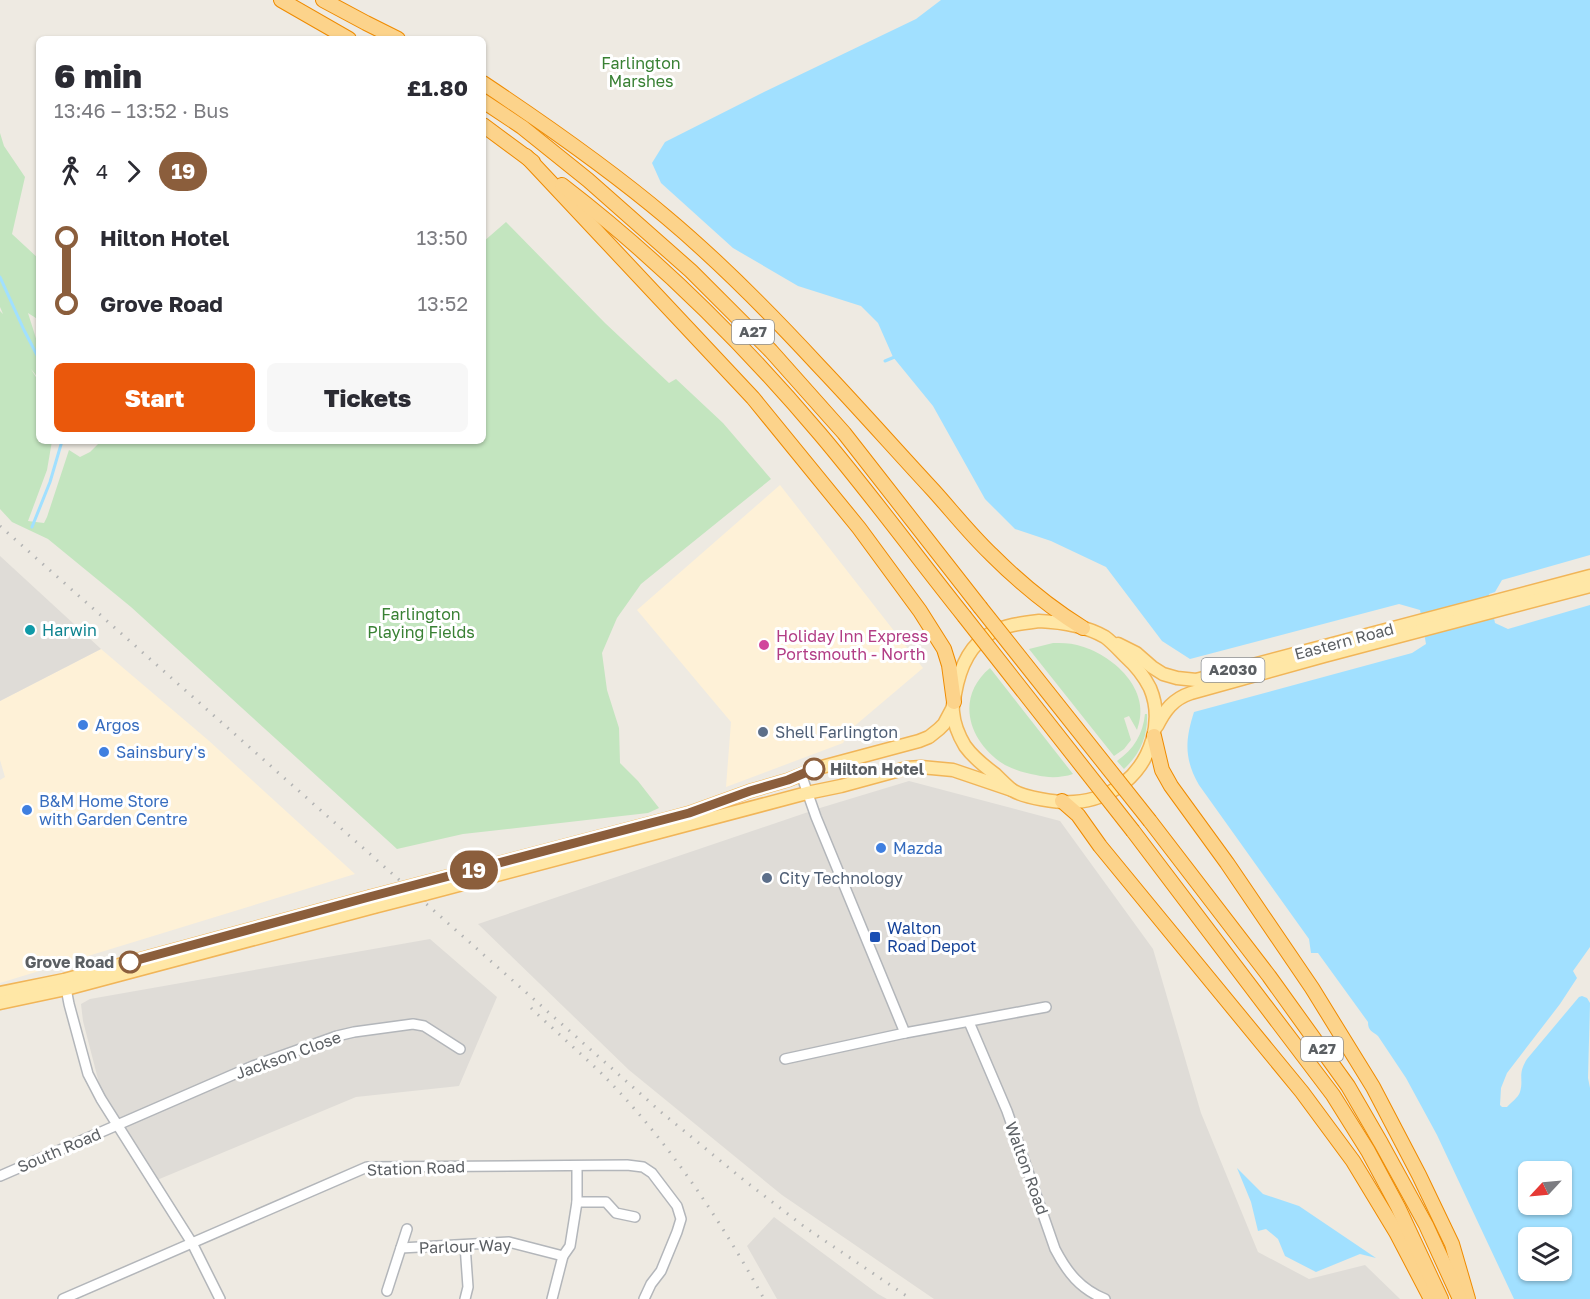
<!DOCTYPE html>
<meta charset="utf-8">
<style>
body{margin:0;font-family:"Golos Text",sans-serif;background:#f7f7f7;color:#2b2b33;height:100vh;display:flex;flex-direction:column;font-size:22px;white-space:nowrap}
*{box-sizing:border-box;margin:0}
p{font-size:20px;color:#7c7c81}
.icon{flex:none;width:33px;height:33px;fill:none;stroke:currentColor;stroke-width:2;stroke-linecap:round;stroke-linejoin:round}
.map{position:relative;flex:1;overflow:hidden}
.drawer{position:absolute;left:36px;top:36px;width:450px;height:408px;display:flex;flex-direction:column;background:#fff;border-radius:9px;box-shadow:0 2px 4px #0004}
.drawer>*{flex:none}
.badge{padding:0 12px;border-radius:20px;font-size:21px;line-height:39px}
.needle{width:39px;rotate:244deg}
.tools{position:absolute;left:1518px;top:1161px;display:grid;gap:12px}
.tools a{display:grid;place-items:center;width:54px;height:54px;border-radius:9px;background:#fff;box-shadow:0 2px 4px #0004;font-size:30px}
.map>.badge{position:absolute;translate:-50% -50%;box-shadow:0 0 0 3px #fff}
.legs{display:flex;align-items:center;gap:9px;height:66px;padding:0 18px;font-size:20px}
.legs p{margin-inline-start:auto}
.headline{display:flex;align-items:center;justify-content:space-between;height:102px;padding:0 18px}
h1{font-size:33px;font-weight:800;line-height:45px}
.button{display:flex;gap:12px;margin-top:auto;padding:12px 18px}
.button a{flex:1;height:69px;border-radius:9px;background:#ea580c;color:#fff;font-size:24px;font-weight:800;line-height:69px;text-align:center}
.button a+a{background:#f7f7f7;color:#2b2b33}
ul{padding:0 18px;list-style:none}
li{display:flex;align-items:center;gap:21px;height:66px;font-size:22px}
li i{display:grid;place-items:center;width:9px;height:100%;margin:0 8px;background:currentColor}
li i::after{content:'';width:15px;height:15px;margin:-8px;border:4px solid;border-radius:50%;background:#fff}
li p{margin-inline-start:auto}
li:first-child i{background:linear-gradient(#0000 50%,currentColor 0)}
li:last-child i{background:linear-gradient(currentColor 50%,#0000 0)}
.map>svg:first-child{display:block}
.commercial{fill:#fef1d7}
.industrial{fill:#dfdcd7}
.green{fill:#c3e5bf}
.water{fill:#a1e0ff;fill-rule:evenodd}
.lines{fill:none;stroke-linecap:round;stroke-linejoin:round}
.stream{stroke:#a1e0ff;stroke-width:3}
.minor-casing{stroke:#b3b6ba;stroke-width:12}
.major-casing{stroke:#f1b558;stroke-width:15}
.highway-casing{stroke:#ef8b01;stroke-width:16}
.minor{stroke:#fff;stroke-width:9}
.major{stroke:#ffe7a6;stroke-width:12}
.highway{stroke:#fcd38b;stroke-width:14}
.rail{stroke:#b3b4b4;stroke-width:3;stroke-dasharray:1.5 8;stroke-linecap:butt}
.major-bridge-casing{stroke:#f1b558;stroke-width:15;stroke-linecap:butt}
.highway-bridge-casing{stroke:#ef8b01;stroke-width:16;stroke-linecap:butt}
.major-bridge{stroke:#ffe7a6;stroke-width:12}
.highway-bridge{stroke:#fcd38b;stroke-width:14}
.line-1-casing{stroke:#fff;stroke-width:14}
.line-1{stroke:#8b5e3c;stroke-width:9}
.culture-dot{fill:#0f9aa8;stroke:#fff;stroke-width:2}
.hotel-dot{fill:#d1479c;stroke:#fff;stroke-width:2}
.shop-dot{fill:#3f7fe0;stroke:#fff;stroke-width:2}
.service-dot{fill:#5c6f8a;stroke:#fff;stroke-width:2}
.stop-1-dot{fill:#fff;stroke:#8b5e3c;stroke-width:3}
.transit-dot{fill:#1a4fb4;stroke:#fff;stroke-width:2}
.labels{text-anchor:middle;stroke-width:6;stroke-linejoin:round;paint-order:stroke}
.shield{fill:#fff;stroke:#8c8f92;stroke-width:1.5}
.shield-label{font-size:15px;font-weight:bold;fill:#5b5f63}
.park-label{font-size:16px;fill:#398134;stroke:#fff}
.culture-label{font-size:16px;fill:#0d838f;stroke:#fff;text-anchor:start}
.hotel-label{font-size:16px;fill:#b23c85;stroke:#fff;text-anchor:start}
.street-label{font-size:16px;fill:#5b5f63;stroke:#fff}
.shop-label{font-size:16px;fill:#366cbe;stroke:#fff;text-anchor:start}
.service-label{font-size:16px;fill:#4e5e75;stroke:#fff;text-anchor:start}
.stop-label{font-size:16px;font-weight:bold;fill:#5b5f63;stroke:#fff;text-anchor:start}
.transit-label{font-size:16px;fill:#164399;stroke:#fff;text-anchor:start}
</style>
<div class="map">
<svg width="1590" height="1299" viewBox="0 0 1590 1299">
<rect width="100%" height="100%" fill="#eeeae2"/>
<g class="commercial">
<path d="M780,485L923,668L851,729L843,743L726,787L731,722L637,610Z"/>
<path d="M101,649L208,740L355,874L0,983V780L5,777L0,760V701Z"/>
</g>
<g class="industrial">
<path d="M0,556L101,649L0,701Z"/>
<path d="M909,781L1060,821L1153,949L1201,1113L1258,1252L1309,1279L1365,1265L1400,1299H934L782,1195L629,1070L478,924L820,808Z"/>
<path d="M430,939L497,997L459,1086L356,1097L157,1180L114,1113L100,1087L83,1021L81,1004L90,999Z"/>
<path d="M774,1217L878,1294L887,1299H777L747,1246Z"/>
</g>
<g class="green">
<path d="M0,133L4,146L25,177L12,234L39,259V320L28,313L39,348V379L31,369L39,382V441H52L47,470L28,521L44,523L47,517L69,450L80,457L90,452L101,441H483V242L506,222L605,323L669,383L676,379L723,423L771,479L641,584L617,618L602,653L607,690L619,728L620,763L638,781L659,808L648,813L463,834L397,849L131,607L48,539L12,522L0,509V311L3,314L0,307Z"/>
<path d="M1053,643C1061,643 1069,643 1077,645C1113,654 1153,690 1137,730L1129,716L1124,718L1131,740L1124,749L1114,756L1029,649Z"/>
<path d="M990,668L1073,774C1061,778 1048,778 1036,775C1025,773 1015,770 1005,765C969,743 954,698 990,668Z"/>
<path d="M1145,714H1147C1148,736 1140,754 1124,769L1117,761C1134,749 1143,734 1145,714Z"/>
</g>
<g class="water">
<path d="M941,0H1590V555L1502,580L1495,592L1489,594L1495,623L1508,629L1590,605V947L1573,971L1577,978L1560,1004L1507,1073L1501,1088L1500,1105L1502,1107H1507C1511,1102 1518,1098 1520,1092C1524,1078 1517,1075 1527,1059L1579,997L1582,996L1587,998L1590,1003L1588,1078L1590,1088V1299H1514L1437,1135L1406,1078L1378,1036C1372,1031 1368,1031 1368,1022L1318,953H1311L1309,939L1199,785C1184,759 1185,740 1194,712L1412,653L1426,644L1420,610L1399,604L1190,659L1162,641L1106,567L1051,541L1015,529L985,499L933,406L893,357L878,323L861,306L798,286L733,248L661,183L652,163L665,142L764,92L916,19ZM1528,1172H1562V1204H1528ZM1528,1238H1562V1270H1528Z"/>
<path d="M1237,1168L1263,1194L1299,1206L1376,1258L1360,1254L1316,1272L1285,1256L1278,1239L1266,1229L1258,1231L1251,1202Z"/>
</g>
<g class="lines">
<g class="stream">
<path d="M0,277L24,330L39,359"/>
<path d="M885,361L897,356"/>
<path d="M32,527L50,482L62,441"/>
</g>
<defs>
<g id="minor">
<path d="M801,774L816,817L905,1033"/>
<path d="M65,983L69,1004L88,1074L101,1099L192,1243L220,1299"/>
<path d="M969,1022L1007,1111L1055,1249C1067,1272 1080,1289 1105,1299"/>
<path d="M785,1059L905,1033L1046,1007"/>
<path d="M0,1176L253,1066L337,1036L354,1032L413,1024L424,1026L460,1049"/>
<path d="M577,1202H606L616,1213L635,1217"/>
<path d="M465,1245L468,1287L465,1299"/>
<path d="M401,1248L509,1242L563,1256"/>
<path d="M387,1291L407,1229"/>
<path d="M63,1299L367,1167L627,1165L643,1167L652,1173L677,1206L681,1219L677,1232L661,1271L651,1284L644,1299"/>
<path d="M552,1299L563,1256L570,1246L577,1202V1167"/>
</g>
<g id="major">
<path d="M1039,621C1061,622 1086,626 1105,637C1112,642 1119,650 1125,656C1135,665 1144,676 1150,688C1164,721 1151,761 1124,783C1110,794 1092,801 1074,802C1058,803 1025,798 1012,790C1006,785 1000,779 995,774C984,766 973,757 965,746C959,736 954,724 953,712C952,706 954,700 955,694C959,671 969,645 991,633C1005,625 1023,623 1039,621Z"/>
<path d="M1118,644L1136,653L1152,667L1163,674L1177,678L1196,680L1590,576"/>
<path d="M1157,726C1165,710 1173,699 1191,693L1324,656L1590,586"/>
<path d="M419,884L667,819L689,813L750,791L788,780L818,768L919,741L929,737L939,729L944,724L952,709"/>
<path d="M425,894L807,793L841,786L907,768L921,767L953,770L1012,790"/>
<path d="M0,993L64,980L369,897"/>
<path d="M0,1003L66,989L374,907"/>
</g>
<g id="highway">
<path d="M281,0L349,39"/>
<path d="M323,0L366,23L398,39"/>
<path d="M483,83C546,125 608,168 666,217C721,263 771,314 819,366C858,407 895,449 933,490C952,511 970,534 991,554C1019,582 1049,607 1083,628"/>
<path d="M483,101L522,127L588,180L691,271L771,351L844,433L980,607"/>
<path d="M483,125L533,162"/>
<path d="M526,156L753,398L859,528L920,611L944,649L949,665L954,702"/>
<path d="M562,185C657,258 743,343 820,434C870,493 916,556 964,616"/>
<path d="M1154,736L1162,770L1171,786L1227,863L1312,988L1373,1087L1419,1175L1452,1244L1468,1299"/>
<path d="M1062,801L1078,815L1100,846L1302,1092L1353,1161L1396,1232L1431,1299"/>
<path d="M1150,821L1269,976L1348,1086L1381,1143L1426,1225L1460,1299"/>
<path d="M1133,831L1333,1095L1368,1151L1398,1207L1441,1299"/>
</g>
</defs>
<use href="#minor" class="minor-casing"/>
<use href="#major" class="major-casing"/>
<use href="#highway" class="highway-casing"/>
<use href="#minor" class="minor"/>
<use href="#major" class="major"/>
<use href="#highway" class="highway"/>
<g class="rail">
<path d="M0,526L661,1112L745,1181L806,1228L911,1299"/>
<path d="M531,1008C554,1030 578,1051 601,1073C666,1138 720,1219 764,1299"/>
</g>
<defs>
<g id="major-bridge">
<path d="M369,897L419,884"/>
<path d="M374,907L425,894"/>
</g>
<g id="highway-bridge">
<path d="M980,607L1150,821"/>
<path d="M964,616L1133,831"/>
</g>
</defs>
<use href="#major-bridge" class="major-bridge-casing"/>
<use href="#highway-bridge" class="highway-bridge-casing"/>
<use href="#major-bridge" class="major-bridge"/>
<use href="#highway-bridge" class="highway-bridge"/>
</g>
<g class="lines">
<defs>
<path id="line-1" d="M130,962L369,897L689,813L750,791L788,780L814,769"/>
</defs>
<use href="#line-1" class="line-1-casing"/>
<use href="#line-1" class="line-1"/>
</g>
<circle class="culture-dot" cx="30" cy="630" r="6"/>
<circle class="hotel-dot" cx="764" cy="645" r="6"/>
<g class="shop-dot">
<circle cx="83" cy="725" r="6"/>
<circle cx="104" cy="752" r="6"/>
<circle cx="27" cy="810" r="6"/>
<circle cx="881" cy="848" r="6"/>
</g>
<g class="service-dot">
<circle cx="763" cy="732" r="6"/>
<circle cx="767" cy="878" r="6"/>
</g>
<g class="stop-1-dot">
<circle cx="814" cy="769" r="10"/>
<circle cx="130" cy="962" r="10"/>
</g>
<rect class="transit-dot" x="869" y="931" width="12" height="12" rx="3"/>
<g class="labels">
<g class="shield">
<rect x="732" y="320" width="42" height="24" rx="4.5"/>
<rect x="1201.5" y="658" width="63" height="24" rx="4.5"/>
<rect x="1301" y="1037" width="42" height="24" rx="4.5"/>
</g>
<g class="shield-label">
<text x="753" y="337">A27</text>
<text x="1233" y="675">A2030</text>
<text x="1322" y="1054">A27</text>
</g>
<g class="park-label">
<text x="641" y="69">Farlington<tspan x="641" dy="18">Marshes</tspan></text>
<text x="421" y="620">Farlington<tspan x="421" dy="18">Playing Fields</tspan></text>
</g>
<g class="culture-label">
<text x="42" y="636">Harwin</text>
</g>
<g class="hotel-label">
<text x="776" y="642">Holiday Inn Express<tspan x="776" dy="18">Portsmouth - North</tspan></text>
</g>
<g class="street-label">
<text transform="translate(1344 641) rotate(-15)" y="6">Eastern Road</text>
<text transform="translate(288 1055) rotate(-20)" y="6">Jackson Close</text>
<text transform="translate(59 1150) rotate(-23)" y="6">South Road</text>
<text transform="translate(416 1168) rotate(-2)" y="6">Station Road</text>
<text transform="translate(1027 1168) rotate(70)" y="6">Walton Road</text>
<text transform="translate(465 1246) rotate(-2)" y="6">Parlour Way</text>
</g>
<g class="shop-label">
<text x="95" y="731">Argos</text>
<text x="116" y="758">Sainsbury's</text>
<text x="39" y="807">B&amp;M Home Store<tspan x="39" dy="18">with Garden Centre</tspan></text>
<text x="893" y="854">Mazda</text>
</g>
<g class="service-label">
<text x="775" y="738">Shell Farlington</text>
<text x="779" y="884">City Technology</text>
</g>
<g class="stop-label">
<text x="830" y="775">Hilton Hotel</text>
<text x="114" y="968" text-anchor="end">Grove Road</text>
</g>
<g class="transit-label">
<text x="887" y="934">Walton<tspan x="887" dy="18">Road Depot</tspan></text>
</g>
</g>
</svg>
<div class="tools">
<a><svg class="needle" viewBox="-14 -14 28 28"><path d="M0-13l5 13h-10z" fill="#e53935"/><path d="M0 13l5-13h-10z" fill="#7c7c81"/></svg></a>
<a><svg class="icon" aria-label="layers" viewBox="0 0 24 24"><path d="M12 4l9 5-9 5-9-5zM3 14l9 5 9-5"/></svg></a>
</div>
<b class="badge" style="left:474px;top:870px;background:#8b5e3c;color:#fff">19</b>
<section class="drawer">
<div class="headline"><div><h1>6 min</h1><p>13:46 – 13:52 · Bus</p></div><b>£1.80</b></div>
<div class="legs"><svg class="icon" aria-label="walk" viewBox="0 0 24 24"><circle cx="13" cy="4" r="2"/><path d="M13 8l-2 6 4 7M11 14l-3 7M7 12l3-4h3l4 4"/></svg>4<svg class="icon" aria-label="forward" viewBox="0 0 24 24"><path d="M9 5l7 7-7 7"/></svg><b class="badge" style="background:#8b5e3c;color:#fff">19</b></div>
<ul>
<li><i style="color:#8b5e3c"></i><b>Hilton Hotel</b><p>13:50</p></li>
<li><i style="color:#8b5e3c"></i><b>Grove Road</b><p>13:52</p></li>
</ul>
<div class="button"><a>Start</a><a>Tickets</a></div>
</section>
</div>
